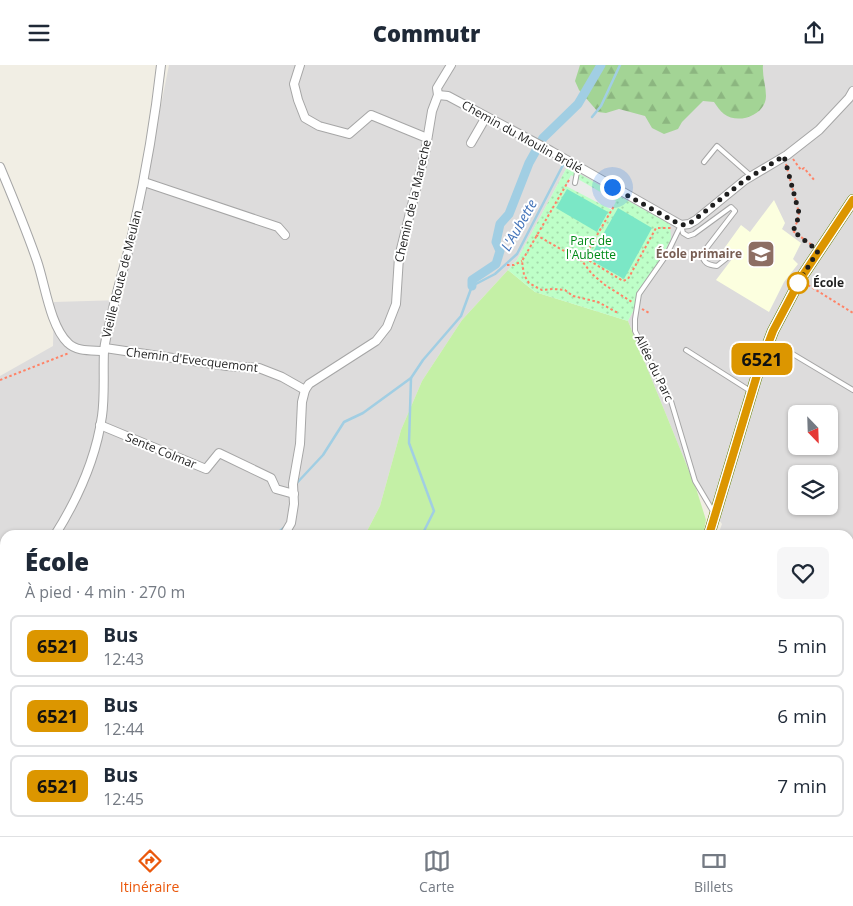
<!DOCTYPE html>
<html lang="fr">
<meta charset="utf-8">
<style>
body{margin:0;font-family:"Open Sans",sans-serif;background:#f6f6f7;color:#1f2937;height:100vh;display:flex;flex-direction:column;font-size:19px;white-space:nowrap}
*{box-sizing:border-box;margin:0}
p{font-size:16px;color:#747a83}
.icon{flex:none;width:28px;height:28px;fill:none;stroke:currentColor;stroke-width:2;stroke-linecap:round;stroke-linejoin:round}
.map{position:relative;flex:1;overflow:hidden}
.side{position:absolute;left:0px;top:465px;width:854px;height:306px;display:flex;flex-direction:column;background:#fff;border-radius:15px 15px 0 0;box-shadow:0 1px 4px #0004}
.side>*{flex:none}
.badge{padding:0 10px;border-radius:8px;font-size:18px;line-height:32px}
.needle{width:32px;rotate:157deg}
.controls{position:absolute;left:788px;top:340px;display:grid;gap:10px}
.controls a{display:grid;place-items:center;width:50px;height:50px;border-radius:8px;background:#fff;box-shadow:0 1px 4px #0004;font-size:25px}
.you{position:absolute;width:25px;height:25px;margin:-12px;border:4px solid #fff;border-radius:50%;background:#1a73e8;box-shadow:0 0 0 8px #1a73e833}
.map>.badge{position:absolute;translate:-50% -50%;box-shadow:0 0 0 2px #fff}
.round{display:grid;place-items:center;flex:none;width:52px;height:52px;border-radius:8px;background:#f6f6f7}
.overview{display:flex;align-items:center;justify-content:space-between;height:85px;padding:0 25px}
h1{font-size:24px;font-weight:800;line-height:38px}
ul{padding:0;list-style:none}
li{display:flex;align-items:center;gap:15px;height:62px;margin:0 10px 8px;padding:0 15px;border:2px solid #e0e1e3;border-radius:8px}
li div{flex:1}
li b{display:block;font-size:19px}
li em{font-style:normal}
li .badge{min-width:55px;font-weight:700;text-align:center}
header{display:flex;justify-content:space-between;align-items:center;height:65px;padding:0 25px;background:#fff;font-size:22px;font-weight:800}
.dock{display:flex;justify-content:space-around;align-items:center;height:70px;border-top:1px solid #e0e1e3;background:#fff;font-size:14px;color:#747a83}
.dock a{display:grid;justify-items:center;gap:2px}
.dock .active{color:#ea580c}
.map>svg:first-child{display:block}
.residential{fill:#dddcdc;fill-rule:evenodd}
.education{fill:#fcffdf}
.farmland{fill:url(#farmland-dots)}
.grass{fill:#c4f0a6}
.forest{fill:url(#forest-firs)}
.park{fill:url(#park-dots)}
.pitch{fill:#7be7c6}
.parking{fill:#ebebeb}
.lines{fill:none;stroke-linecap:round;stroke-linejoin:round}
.stream{stroke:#a1cee3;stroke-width:2.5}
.canal{stroke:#a1cee3;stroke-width:9}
.lane-casing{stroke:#a6a6a6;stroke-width:6}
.street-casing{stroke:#a6a6a6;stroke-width:10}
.secondary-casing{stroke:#657c00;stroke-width:12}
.primary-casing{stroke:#9a7400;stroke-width:14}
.path{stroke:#ff8367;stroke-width:2;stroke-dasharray:2.5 2.5;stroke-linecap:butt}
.lane{stroke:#fff;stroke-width:4}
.street{stroke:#fff;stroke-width:8}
.secondary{stroke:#f5ffb4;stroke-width:10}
.primary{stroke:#ffdc9b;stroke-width:11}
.line-casing{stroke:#fff;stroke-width:11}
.line{stroke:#dc9600;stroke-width:8}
.walk{stroke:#1f1f1f;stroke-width:5;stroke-dasharray:0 9}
.stop-dot{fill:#fff;stroke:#dc9600;stroke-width:2.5}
.labels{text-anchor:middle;stroke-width:4;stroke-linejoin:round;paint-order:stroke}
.street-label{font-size:12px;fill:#1f1f1f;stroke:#fff}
.park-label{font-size:12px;fill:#018a17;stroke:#fff}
.education-label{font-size:12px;font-weight:bold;fill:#785e54;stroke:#fff;text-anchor:end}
.stop-label{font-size:12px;font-weight:bold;fill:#1f1f1f;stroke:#fff;text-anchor:start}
.water-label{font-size:14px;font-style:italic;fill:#4273b9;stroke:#fff}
</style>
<header><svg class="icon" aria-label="menu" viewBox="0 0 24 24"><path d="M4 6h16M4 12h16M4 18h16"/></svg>Commutr<svg class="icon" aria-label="share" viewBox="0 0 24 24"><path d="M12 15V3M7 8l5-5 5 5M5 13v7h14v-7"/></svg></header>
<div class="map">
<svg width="853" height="771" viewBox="0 0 853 771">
<defs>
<pattern id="farmland-dots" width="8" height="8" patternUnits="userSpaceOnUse" patternTransform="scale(1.25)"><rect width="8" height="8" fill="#ecf1ce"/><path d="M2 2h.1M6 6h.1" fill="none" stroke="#caceb0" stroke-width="1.8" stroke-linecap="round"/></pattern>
<pattern id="forest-firs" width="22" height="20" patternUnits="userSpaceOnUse" patternTransform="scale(1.25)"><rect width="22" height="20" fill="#a3d495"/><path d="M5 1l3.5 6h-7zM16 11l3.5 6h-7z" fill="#8cb680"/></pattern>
<pattern id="park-dots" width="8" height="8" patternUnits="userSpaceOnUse" patternTransform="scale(1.25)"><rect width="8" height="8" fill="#beffc8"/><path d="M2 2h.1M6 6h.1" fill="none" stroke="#a3daab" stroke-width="1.8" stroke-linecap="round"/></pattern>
</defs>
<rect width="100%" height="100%" fill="#f1eee4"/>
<path class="residential" d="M169,0H853V540L849,538V470H718L722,459L696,423L628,256L671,174L567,102L517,195L462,255L422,316L401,365L380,441L365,470H5V565H0V311L53,281L54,237L122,235ZM796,349H829V381H796ZM796,409H829V441H796Z"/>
<path class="education" d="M774,135L785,158L782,164L801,178L793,194L798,199L784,217L769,247L716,215L732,194L723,185L741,160L750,167Z"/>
<g class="farmland">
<path d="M849,538L853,540V753L849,754Z"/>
<path d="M438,766H515L517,771H362Z"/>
<path d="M558,766H798L778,771H559Z"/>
</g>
<g class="grass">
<path d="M508,205L535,227L628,256L696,423L706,455L703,470H365L380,441L401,365L422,316L462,255Z"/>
<path d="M43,766H158L156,771H39Z"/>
<path d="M246,766H355L363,770L242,771Z"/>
<path d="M798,766H823L805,771H778Z"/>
</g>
<g class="forest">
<path d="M580,0H763C762,10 766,21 766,31C766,50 738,60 724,49C720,46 717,41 714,37L703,36L682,57L678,64L664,69L652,63L645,51L619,44L606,48L598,47L579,25L575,16Z"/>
<path d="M5,564V697L0,707V569Z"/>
<path d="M5,708V766H43L39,771H0V711Z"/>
<path d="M151,766H239L237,771H156L158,766Z"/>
</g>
<path class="park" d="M567,102L670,159L671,174L628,256L535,227L508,205L517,195Z"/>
<g class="pitch">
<path d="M567,124L608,147L597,167L556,143Z"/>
<path d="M618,143L652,163L624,214L589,194Z"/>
</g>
<path class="parking" d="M571,110L616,136L612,145L566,121Z"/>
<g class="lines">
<g class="stream">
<path d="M592,52L601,41L620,0"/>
<path d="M411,313L409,378L434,446L422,470"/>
<path d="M295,420L323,390L344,357L363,348L411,313L423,295L461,251L472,221L495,209L517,189L563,100"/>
<path d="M275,470L286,461"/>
<path d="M77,771L79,766"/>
<path d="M156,771L157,766"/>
</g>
<path class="canal" d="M472,221V215L496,199L500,186L496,177L500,159L509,149L529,98L543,73L578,39L601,0"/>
<defs>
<g id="lane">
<path d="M704,97L717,81L751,111"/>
<path d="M575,118L578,102"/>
<path d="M681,160L667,189L639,229L635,254V266L671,336L695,416L714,448"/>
<path d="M681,160L683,168L688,171L694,169L731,142L735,146L702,189C703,198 708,200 717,201L727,193"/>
<path d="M771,276L853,325"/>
<path d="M686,285L752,327"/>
</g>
<g id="street">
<path d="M300,0L294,19L298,35L305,53L319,61L349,69L371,50L427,73"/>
<path d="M438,30L448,31L551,86L681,160L689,159L696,155L745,115L787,90L819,65L849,33L853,26"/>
<path d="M471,78L486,52"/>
<path d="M0,102C13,133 26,164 37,196C45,219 50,261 68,278C77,287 92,285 104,286"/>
<path d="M144,117L278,162L285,170"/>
<path d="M105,283L227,301L259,303L282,312L305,325"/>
<path d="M100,360L206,404L219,388L271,413L276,424L294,429"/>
<path d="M55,470C77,435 96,393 102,351C105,330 103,308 104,286C105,275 108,264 111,253C117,222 128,192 134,161C146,107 155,54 161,0"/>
<path d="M284,470L291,458L294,439L293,419L300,379L302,337L305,325L309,319L376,276L387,262L396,239L399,192L425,88L432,46L438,30L437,23L451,0"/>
<path d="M0,559L5,551"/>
<path d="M243,771L246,766"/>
</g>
<g id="secondary">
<path d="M709,470L760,300L773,266L801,213L853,135"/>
<path d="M532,771L536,766"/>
</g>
<path id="primary" d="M844,771L853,769"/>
</defs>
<use href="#lane" class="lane-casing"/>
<use href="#street" class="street-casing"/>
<use href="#secondary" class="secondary-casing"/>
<use href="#primary" class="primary-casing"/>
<g class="path">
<path d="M793,94L801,105L804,103L815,116"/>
<path d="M786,99L799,148L797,157L793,166L813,181"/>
<path d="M569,115L522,196L524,210L529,218L536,222L542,225L553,224L565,225L573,231L598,237L618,248"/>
<path d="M536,170L582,196L592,209L605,220L632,237"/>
<path d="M585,193L623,216L628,214L656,163H671"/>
<path d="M582,196L614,141"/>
<path d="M507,200H514L522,196"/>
<path d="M808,220L853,248"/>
<path d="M642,244L649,248"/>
<path d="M0,315L69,288"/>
</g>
<use href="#lane" class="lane"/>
<use href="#street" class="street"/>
<use href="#secondary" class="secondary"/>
<use href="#primary" class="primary"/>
</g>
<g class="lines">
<defs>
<path id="line" d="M709,470L760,300L773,266L801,213L853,135"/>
</defs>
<use href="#line" class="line-casing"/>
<use href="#line" class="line"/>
<path class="walk" d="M612,122L681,160L689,159L745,115L784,91L799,148L797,157L793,166L818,186L798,218"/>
</g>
<defs>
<symbol id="school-square" viewBox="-11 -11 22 22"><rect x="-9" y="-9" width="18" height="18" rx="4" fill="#8d6e63" stroke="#fff"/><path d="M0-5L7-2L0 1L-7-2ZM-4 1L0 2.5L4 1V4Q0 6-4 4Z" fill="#fff"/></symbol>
</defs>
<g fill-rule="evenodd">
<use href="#school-square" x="745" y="173" width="32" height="32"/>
</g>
<circle class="stop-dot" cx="798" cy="218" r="10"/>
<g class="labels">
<g class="street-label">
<text transform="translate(522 72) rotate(29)" y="4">Chemin du Moulin Brûlé</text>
<text transform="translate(413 136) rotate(-77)" y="4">Chemin de la Mareche</text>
<text transform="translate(122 209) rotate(-76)" y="4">Vieille Route de Meulan</text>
<text transform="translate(192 295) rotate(7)" y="4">Chemin d'Evecquemont</text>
<text transform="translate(654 303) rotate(64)" y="4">Allée du Parc</text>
<text transform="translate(161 386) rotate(22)" y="4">Sente Colmar</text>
</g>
<g class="park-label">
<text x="591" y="180">Parc de<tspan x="591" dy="14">l'Aubette</tspan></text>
</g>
<g class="education-label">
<text x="742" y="193">École primaire</text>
</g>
<g class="stop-label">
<text x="813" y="222">École</text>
</g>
<g class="water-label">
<text transform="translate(519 160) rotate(-60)" y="5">L'Aubette</text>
</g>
</g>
</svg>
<div class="controls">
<a><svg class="needle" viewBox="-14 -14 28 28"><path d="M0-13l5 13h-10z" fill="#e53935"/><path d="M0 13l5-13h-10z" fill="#747a83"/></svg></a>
<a><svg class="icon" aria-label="layers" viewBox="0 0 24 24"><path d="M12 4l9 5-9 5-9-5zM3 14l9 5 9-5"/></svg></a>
</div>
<div class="you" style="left:612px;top:122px"></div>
<b class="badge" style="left:762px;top:294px;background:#dc9600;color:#111">6521</b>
<section class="side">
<div class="overview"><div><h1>École</h1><p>À pied · 4 min · 270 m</p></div><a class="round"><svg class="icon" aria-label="heart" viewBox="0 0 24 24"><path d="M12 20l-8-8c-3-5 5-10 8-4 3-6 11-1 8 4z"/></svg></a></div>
<ul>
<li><span class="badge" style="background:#dc9600;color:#111">6521</span><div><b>Bus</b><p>12:43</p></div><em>5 min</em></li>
<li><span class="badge" style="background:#dc9600;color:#111">6521</span><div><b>Bus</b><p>12:44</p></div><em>6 min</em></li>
<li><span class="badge" style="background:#dc9600;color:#111">6521</span><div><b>Bus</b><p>12:45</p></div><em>7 min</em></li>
</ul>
</section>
</div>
<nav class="dock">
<a class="active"><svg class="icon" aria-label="directions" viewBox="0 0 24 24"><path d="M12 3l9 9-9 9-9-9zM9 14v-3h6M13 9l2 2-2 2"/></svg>Itinéraire</a>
<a><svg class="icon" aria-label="map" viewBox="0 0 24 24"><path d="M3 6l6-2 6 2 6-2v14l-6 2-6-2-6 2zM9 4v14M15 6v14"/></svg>Carte</a>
<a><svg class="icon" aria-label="tickets" viewBox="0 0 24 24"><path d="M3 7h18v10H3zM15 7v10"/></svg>Billets</a>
</nav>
